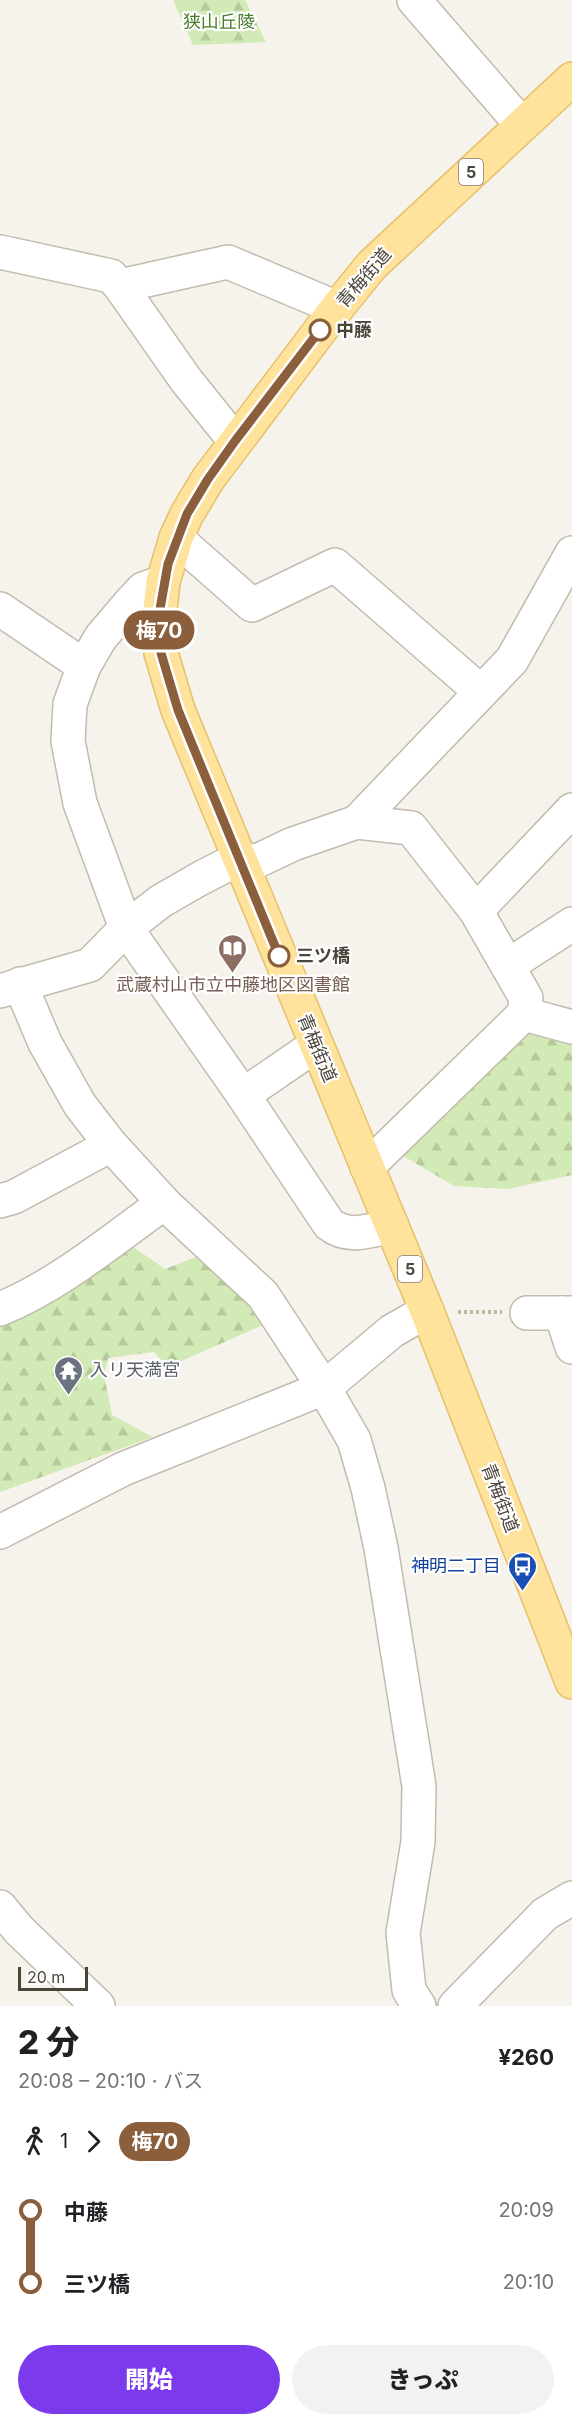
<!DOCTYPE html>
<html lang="ja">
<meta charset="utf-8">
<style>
body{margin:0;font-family:Inter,"Noto Sans JP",sans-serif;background:#f2f2f2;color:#202124;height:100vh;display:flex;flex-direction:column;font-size:22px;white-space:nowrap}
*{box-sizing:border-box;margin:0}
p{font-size:20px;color:#757577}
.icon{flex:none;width:33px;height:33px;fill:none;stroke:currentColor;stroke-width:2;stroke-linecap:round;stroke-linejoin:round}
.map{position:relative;height:2006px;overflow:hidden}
.drawer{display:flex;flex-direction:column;background:#fff;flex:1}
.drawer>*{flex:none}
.badge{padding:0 12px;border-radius:20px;font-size:21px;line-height:39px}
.scale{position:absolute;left:18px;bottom:15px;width:70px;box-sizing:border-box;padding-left:6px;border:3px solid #4b4439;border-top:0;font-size:16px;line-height:21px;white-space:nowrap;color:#4b4439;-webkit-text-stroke:4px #fff;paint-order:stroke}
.map>.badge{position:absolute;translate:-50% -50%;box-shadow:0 0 0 3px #fff}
.legs{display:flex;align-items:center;gap:9px;height:66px;padding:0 18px;font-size:20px}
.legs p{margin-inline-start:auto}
.head{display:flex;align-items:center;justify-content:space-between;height:102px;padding:0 18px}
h1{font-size:33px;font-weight:800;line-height:45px}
.primary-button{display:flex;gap:12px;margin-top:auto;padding:12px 18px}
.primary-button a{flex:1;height:69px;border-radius:36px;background:#7c3aed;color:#fff;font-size:24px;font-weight:800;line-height:69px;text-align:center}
.primary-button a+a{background:#f2f2f2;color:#202124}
ul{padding:0 18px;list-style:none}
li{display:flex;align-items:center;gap:21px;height:72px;font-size:22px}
li i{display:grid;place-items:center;width:9px;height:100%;margin:0 8px;background:currentColor}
li i::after{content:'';width:15px;height:15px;margin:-8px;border:4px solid;border-radius:50%;background:#fff}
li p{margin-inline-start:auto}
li:first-child i{background:linear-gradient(#0000 50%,currentColor 0)}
li:last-child i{background:linear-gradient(currentColor 50%,#0000 0)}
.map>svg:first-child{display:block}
.forest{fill:url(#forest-firs)}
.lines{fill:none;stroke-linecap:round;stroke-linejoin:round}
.minor-casing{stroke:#c2bbae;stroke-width:36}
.major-casing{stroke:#e6c16a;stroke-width:36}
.path{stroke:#c4b79f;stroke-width:4;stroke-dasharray:3 3;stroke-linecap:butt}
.minor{stroke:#fff;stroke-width:33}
.major{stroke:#ffe39c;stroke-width:33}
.line-1-casing{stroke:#fff;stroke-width:14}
.line-1{stroke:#8b5e3c;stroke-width:9}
.stop-1-dot{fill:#fff;stroke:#8b5e3c;stroke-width:3}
.labels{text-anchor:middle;stroke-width:4.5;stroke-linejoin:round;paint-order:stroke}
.shield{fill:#fff;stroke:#817c74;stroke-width:1.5}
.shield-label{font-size:16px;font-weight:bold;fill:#4b4439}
.park-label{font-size:18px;fill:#4a7f2a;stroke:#fff}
.street-label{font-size:18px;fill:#4b4439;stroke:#fff}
.stop-label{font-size:18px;font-weight:bold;fill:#4b4439;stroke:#fff;text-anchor:start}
.education-label{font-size:18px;fill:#785e54;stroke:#fff}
.worship-label{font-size:18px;fill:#5b616d;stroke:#fff;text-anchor:start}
.transit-label{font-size:18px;fill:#164399;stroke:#fff;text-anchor:end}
</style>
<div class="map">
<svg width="572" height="2006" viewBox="0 0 572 2006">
<defs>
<pattern id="forest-firs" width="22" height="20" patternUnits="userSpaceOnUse" patternTransform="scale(1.5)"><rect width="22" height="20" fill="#d2eab5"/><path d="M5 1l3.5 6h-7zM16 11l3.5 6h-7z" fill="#b6ca9c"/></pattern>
</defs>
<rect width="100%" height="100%" fill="#f6f3ec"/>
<g class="forest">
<path d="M173,0H245L266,42L193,45Z"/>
<path d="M534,1027L572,1037V1175L508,1189L454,1186L400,1154Z"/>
<path d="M129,1244L165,1269L196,1257L224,1273L263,1325L168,1367L154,1352L108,1358L104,1375L112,1415L153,1437L0,1492V1324Z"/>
</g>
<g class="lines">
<defs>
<g id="minor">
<path d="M414,0L522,125"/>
<path d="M0,252L111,276L120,286L186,380L235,441"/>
<path d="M120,286L228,262L337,308"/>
<path d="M176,538L252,605L335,565L481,692"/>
<path d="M163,582L143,589L130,603L101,637L84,666L70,704L68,741L80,803L126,928L243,1095L329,1224C348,1239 369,1231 392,1226"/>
<path d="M0,609L84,666"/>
<path d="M357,822L512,660L572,553"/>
<path d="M476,911L572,810"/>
<path d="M509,965L572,924"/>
<path d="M20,984L45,1043L80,1105L111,1145L164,1203L263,1295L324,1388L354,1440L368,1488L381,1548L419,1786L418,1842L403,1933L409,1990L419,2006"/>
<path d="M0,991L90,965L126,928L161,901L201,878L238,859L257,861L293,844L357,822L411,828L476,911L526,998L524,1014L367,1167"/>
<path d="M524,1014L572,1027"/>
<path d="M243,1095L316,1045"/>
<path d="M0,1201L14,1197L111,1145"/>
<path d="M0,1309C59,1285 112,1240 164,1203"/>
<path d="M527,1313H572"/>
<path d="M561,1313L572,1347"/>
<path d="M0,1532L123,1469L324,1388L392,1331L427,1311"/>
<path d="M0,1907L19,1930L98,2006"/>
<path d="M455,2006L545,1914L572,1898"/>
</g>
<path id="major" d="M572,79L372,265L337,308L208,479L187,514L176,538L163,582L160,609L161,653L178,710L427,1311L572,1682"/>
</defs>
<use href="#minor" class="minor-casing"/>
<use href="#major" class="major-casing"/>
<path class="path" d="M458,1312H502"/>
<use href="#minor" class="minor"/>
<use href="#major" class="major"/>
</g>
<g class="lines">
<defs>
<path id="line-1" d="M279,956L178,710L161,653L160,609L168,564L187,514L208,479L235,441L320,330"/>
</defs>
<use href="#line-1" class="line-1-casing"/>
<use href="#line-1" class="line-1"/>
</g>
<defs>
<symbol id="library-pin" viewBox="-11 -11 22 30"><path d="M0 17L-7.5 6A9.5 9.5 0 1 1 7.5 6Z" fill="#8d6e63" stroke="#fff"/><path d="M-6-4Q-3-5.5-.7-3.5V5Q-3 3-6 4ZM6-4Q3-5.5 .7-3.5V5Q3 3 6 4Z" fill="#fff"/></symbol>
<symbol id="temple-pin" viewBox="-11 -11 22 30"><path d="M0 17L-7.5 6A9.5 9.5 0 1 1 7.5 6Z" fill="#6b7280" stroke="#fff"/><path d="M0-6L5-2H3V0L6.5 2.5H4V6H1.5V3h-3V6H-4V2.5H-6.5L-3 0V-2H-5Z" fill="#fff"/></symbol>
<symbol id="bus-pin" viewBox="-11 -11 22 30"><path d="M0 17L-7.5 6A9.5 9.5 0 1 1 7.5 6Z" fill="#1a4fb4" stroke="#fff"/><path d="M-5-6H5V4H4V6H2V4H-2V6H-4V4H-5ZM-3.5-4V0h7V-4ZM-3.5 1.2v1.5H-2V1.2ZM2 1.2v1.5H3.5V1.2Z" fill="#fff"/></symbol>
</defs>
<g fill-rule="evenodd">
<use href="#library-pin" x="216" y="932" width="33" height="45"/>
<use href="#temple-pin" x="52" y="1354" width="33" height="45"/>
<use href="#bus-pin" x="506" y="1550" width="33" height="45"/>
</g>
<g class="stop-1-dot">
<circle cx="320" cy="330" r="10"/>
<circle cx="279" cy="956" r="10"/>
</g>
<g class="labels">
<g class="shield">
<rect x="459" y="159" width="24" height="26" rx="4.5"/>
<rect x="398" y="1256" width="24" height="26" rx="4.5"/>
</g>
<g class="shield-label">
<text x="471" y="178">5</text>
<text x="410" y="1275">5</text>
</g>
<g class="park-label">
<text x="219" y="28">狭山丘陵</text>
</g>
<g class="street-label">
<text transform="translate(364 278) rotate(-49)" y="6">青梅街道</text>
<text transform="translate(317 1048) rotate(67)" y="6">青梅街道</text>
<text transform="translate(500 1498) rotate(69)" y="6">青梅街道</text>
</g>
<g class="stop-label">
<text x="336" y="336">中藤</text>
<text x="296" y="962">三ツ橋</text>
</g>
<g class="education-label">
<text x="233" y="991">武蔵村山市立中藤地区図書館</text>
</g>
<g class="worship-label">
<text x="90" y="1376">入リ天満宮</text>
</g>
<g class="transit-label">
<text x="501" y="1572">神明二丁目</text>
</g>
</g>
</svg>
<div class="scale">20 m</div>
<b class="badge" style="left:159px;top:630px;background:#8b5e3c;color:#fff">梅70</b>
</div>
<section class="drawer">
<div class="head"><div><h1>2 分</h1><p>20:08 – 20:10 · バス</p></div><b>¥260</b></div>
<div class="legs"><svg class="icon" aria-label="walk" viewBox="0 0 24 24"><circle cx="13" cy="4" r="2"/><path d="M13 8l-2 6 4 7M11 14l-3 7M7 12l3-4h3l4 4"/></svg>1<svg class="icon" aria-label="forward" viewBox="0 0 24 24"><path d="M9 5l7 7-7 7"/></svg><b class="badge" style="background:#8b5e3c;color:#fff">梅70</b></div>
<ul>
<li><i style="color:#8b5e3c"></i><b>中藤</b><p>20:09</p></li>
<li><i style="color:#8b5e3c"></i><b>三ツ橋</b><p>20:10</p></li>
</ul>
<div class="primary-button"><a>開始</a><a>きっぷ</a></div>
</section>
